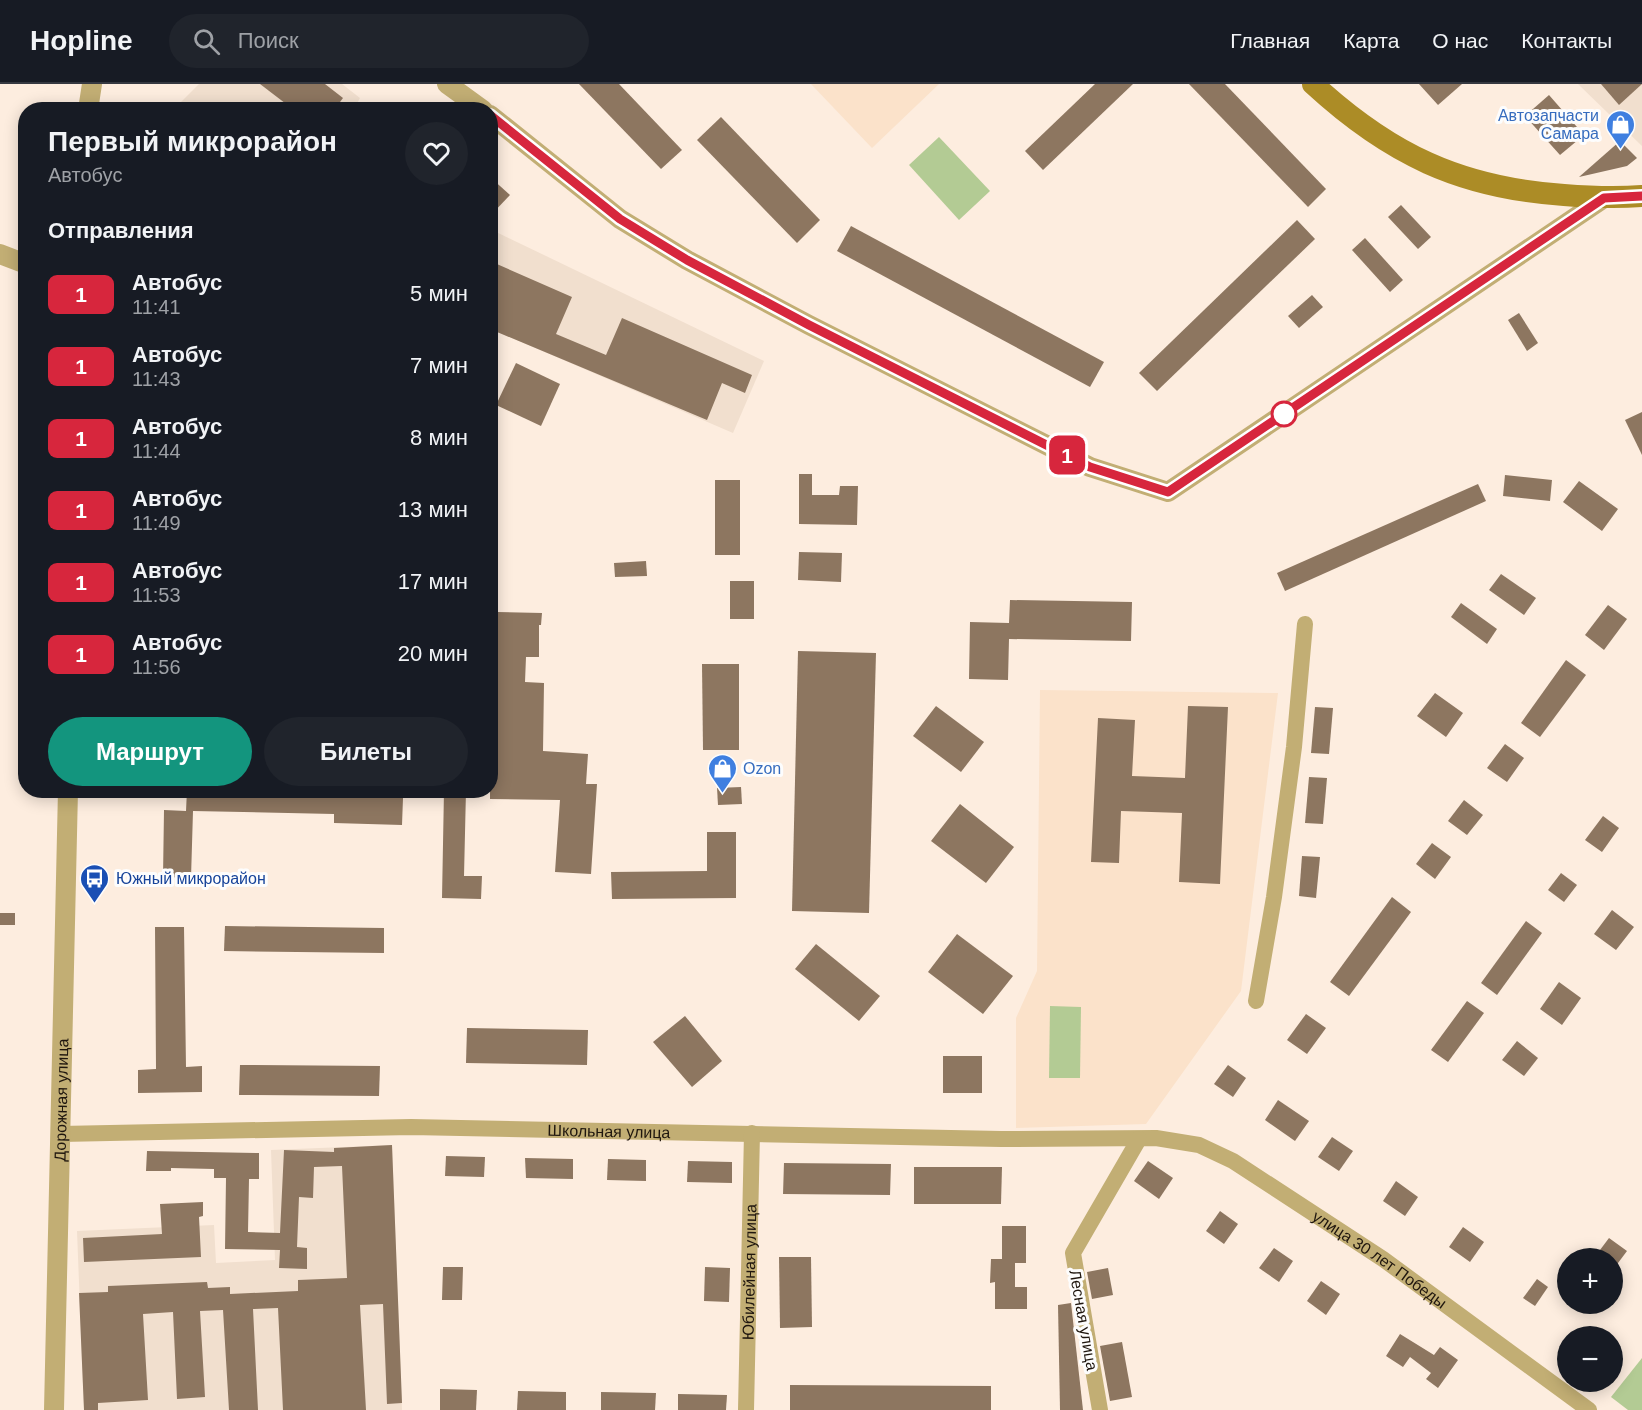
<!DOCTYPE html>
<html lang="ru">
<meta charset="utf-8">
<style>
body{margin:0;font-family:Helvetica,sans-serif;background:#20242c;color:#f1f3f6;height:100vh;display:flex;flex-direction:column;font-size:22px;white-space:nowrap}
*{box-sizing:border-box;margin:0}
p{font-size:20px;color:#9ea1a6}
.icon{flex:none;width:33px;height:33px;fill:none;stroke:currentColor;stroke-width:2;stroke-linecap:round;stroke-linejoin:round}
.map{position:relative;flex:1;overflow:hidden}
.side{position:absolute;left:18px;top:18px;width:480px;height:696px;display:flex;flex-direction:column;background:#171b24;border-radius:24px;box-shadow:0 3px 15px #0003}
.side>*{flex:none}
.badge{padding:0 12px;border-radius:9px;font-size:21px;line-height:39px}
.buttons{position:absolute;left:1557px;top:1164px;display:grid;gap:12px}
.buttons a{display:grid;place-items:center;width:66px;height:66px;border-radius:50%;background:#171b24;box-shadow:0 3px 15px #0003;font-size:30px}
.map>.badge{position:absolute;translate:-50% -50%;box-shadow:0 0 0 3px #fff}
h2{padding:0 30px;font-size:22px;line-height:54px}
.round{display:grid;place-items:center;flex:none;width:63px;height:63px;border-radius:32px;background:#20242c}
.overview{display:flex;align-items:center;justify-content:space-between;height:102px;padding:0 30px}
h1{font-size:28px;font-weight:600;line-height:45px}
.cta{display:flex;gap:12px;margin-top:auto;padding:12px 30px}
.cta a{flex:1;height:69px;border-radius:36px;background:#13957e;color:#fff;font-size:24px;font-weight:600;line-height:69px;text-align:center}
.cta a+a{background:#20242c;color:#f1f3f6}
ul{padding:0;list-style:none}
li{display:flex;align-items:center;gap:18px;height:72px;padding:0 30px}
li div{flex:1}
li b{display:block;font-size:22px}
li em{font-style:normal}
li .badge{min-width:66px;font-weight:700;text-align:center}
header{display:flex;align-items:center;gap:36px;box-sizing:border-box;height:84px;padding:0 30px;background:#171b24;border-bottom:2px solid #363941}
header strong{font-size:28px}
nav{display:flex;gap:33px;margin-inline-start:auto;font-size:21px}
.search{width:420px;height:54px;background:#20242c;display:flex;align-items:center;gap:15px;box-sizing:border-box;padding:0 21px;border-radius:33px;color:#9ea1a6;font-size:22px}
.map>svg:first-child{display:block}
.built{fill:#fbe2ca}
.industrial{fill:#f1dfce}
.green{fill:#b3cb94}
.building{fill:#8d7660}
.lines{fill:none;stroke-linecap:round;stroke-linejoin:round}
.minor{stroke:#c2ae74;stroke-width:16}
.tertiary{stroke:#c2ae74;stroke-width:20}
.secondary{stroke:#ac8c26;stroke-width:22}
.line-casing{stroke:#fff;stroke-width:14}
.line{stroke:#d7263d;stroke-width:9}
.stop-dot{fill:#fff;stroke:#d7263d;stroke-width:3}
.labels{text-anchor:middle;stroke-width:6;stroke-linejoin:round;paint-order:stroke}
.shop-label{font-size:16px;fill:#366cbe;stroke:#fdfdfd;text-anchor:end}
.transit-label{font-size:16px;fill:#164399;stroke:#fdfdfd;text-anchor:start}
.street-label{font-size:16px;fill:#1f160e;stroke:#fdfdfd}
</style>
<header>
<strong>Hopline</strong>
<div class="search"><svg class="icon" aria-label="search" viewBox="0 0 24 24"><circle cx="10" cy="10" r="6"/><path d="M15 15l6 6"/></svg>Поиск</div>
<nav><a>Главная</a><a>Карта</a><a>О нас</a><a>Контакты</a></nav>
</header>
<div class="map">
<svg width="1642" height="1326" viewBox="0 0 1642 1326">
<rect width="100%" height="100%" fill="#fdeddf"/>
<g class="built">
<path d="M811,0H939L872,64Z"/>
<path d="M1040,606L1278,609L1241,907L1146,1040L1016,1044V934L1037,887Z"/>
</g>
<g class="industrial">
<path d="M199,0H342L360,14L354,25L173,26Z"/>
<path d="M1578,0H1642V62Z"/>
<path d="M490,145L764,277L733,349L491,245Z"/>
<path d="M392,1061L402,1326H84L77,1147L214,1141L216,1179L275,1176L271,1066Z"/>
</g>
<g class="green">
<path d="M939,53L990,107L959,136L909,81Z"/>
<path d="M1050,922L1081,923L1080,994H1049Z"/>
<path d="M1642,1274V1326H1628L1611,1313Z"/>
</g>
<g class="building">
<path d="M260,0H325L343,14L334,26H294Z"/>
<path d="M579,0H619L682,66L661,85Z"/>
<path d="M1095,0H1133L1043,86L1025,67Z"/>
<path d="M1189,0H1225L1326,105L1308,123Z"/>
<path d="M1419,0H1462L1438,21Z"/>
<path d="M1601,0H1642L1619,21Z"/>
<path d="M1549,11L1584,51L1560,71L1525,32Z"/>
<path d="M721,33L820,136L797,159L697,56Z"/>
<path d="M1620,57L1637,74L1627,82L1579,93Z"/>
<path d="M490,93L510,111L490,132Z"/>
<path d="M1401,121L1431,153L1418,165L1388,133Z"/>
<path d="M1297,136L1315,155L1157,307L1139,289Z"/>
<path d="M851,142L1104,278L1090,303L837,167Z"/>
<path d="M1365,154L1403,196L1390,208L1352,166Z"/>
<path d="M490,177L572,213L556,250L606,271L622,234L752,291L745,309L722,299L707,336L490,245Z"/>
<path d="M1312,211L1323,223L1299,244L1288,232Z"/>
<path d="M1519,229L1538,259L1527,267L1508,236Z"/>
<path d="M516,279L560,300L541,342L496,321Z"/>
<path d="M1642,328V371L1625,336Z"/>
<path d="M799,390H812V411H839L840,402H858L857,441L799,440Z"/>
<path d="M1505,391L1552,396L1550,417L1503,412Z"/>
<rect x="715" y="396" width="25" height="75"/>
<path d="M1579,397L1618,425L1602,447L1563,418Z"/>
<path d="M1478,400L1486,417L1285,507L1277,489Z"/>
<path d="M799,468L842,469L841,498L798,496Z"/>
<path d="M646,477L647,492L615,493L614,479Z"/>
<path d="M1501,490L1536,514L1524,531L1489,506Z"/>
<rect x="730" y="497" width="24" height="38"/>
<path d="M1010,516L1132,518L1131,557L1009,555L1008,596L969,595L970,538L1009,539Z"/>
<path d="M1461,519L1497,545L1487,560L1451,533Z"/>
<path d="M1608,521L1627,535L1604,566L1585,551Z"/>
<path d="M497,528L542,529L541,541H539V573H526L525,598L544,599L543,667L588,670L586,700H597L591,790L555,788L560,716L490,715V671L494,672Z"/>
<path d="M798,567L876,569L869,829L792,827Z"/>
<path d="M1566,576L1586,591L1540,653L1521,639Z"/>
<path d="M702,580H739V666H703Z"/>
<path d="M1435,609L1463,629L1446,653L1417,632Z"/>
<path d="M936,622L984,658L961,688L913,652Z"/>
<path d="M1188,622L1228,623L1220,800L1179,798L1182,729L1121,727L1119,779L1091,778L1098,634L1135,636L1132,692L1185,694Z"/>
<path d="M1315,623L1333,624L1329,670L1311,669Z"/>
<path d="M1505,660L1524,674L1507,698L1487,684Z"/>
<path d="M1309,693L1327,694L1323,740L1305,739Z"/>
<path d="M741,703L742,720L718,721L717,704Z"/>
<path d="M187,706H335V712L403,714L402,741L334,739V730L193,727L191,794L163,793L164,726L186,727Z"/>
<path d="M444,706H466L464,792H482L481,815L442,814Z"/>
<path d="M1464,716L1483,731L1467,751L1448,737Z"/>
<path d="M960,720L1014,763L986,799L931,757Z"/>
<path d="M1603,732L1619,744L1602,768L1585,756Z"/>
<path d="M707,748H736V814L612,815L611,788L707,787Z"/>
<path d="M1432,759L1451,773L1435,795L1416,780Z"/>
<path d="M1302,772L1320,773L1316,814L1299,812Z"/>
<path d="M1561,789L1577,801L1564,818L1548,806Z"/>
<path d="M1392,813L1411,828L1349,912L1330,898Z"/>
<path d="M1612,826L1634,843L1616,866L1594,850Z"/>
<rect x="0" y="829" width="15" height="12"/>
<path d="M1526,837L1542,849L1497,911L1481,899Z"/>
<path d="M225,842L384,844V869L224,867Z"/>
<path d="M155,843H184L186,983L202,982V1008L138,1009V986L156,985Z"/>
<path d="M957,850L1013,892L983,930L928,888Z"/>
<path d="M816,860L880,912L859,937L795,885Z"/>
<path d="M1559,898L1581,914L1562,941L1540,925Z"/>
<path d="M1467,917L1484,929L1448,978L1431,966Z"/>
<path d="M1306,930L1326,944L1307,970L1287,956Z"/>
<path d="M685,932L722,977L692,1003L653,958Z"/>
<path d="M467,944L588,946L587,981L466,979Z"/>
<path d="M1517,957L1538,974L1524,992L1502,976Z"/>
<rect x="943" y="972" width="39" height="37"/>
<path d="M240,981L380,982L379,1012L239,1011Z"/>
<path d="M1228,981L1246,994L1233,1013L1214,1000Z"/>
<path d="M1278,1016L1309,1037L1295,1057L1265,1036Z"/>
<path d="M1332,1053L1353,1067L1339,1087L1318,1073Z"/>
<path d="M392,1061L402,1319L387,1320L383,1220L360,1221L366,1326H283L278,1224L253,1225L258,1326H229L223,1226L200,1227L205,1313L177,1315L173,1228L143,1230L148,1316L98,1319V1326H84L79,1209L108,1208V1202L207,1198L208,1204L230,1203V1210L298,1207V1196L347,1194L342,1082L314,1083L313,1114L299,1113L297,1163L307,1164V1185L279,1184L280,1166L225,1165L226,1094H214V1085L171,1084V1087H146L147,1067L259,1069V1095H249L248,1148L280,1149L284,1066L334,1068V1064Z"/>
<path d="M446,1072L485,1073L484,1093L445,1092Z"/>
<path d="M525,1074L573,1075V1095L526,1094Z"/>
<path d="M608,1075L646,1076V1097L607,1096Z"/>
<path d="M688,1077L732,1078V1099L687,1098Z"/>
<path d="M1148,1077L1173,1094L1159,1115L1134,1097Z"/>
<path d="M784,1079L891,1080L890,1111L783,1110Z"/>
<path d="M914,1083H1002L1001,1120H914Z"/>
<path d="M1396,1097L1418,1113L1405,1132L1383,1117Z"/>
<path d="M203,1118V1132L199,1133L201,1173L84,1178L83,1154L162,1150L160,1120Z"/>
<path d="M1220,1127L1238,1140L1224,1160L1206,1147Z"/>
<path d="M1002,1142H1026V1179H1015V1203H1027V1225H995V1198L990,1199L991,1175H1002Z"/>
<path d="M1463,1143L1484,1158L1470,1178L1449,1163Z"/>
<path d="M1609,1154L1627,1167L1612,1187V1174H1594Z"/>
<path d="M1274,1164L1293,1177L1279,1198L1259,1184Z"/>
<path d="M779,1173H811L812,1243L780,1244Z"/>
<path d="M443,1183H463L462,1216H442Z"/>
<path d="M705,1183L730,1184L729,1218L704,1217Z"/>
<path d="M1108,1184L1113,1211L1092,1215L1087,1188Z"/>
<path d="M1537,1195L1548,1203L1535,1222L1523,1214Z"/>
<path d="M1321,1197L1340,1210L1326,1231L1307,1217Z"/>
<path d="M1071,1219L1083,1326H1060L1058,1221Z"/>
<path d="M1400,1250L1434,1271L1440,1263L1458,1276L1438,1304L1426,1295L1431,1289L1410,1273L1403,1283L1386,1272Z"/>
<path d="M1122,1258L1132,1313L1110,1317L1100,1262Z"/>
<path d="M790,1301L991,1302V1326H790Z"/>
<path d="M440,1305L477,1306L476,1326H440Z"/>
<path d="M518,1307L566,1308V1326H517Z"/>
<path d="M601,1308L656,1309L655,1326H601Z"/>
<path d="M678,1310L727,1311L726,1326H678Z"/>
</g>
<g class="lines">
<g class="minor">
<path d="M1256,917L1274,813L1294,663L1305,540"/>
<path id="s1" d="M61,1050L411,1043L1001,1055L1156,1054L1199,1061L1233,1077L1383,1175L1589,1326"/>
<path id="s2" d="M746,1326L752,1049"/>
<path d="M1100,1326L1073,1169L1139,1055"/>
</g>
<g class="tertiary">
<path d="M447,0L483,26"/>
<path d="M88,26L92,0"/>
<path d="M490,31L620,135L687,176L809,241L1090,383L1168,408L1604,114"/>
<path d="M0,170L26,180"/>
<path id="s3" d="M54,1326L68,706"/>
</g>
<path class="secondary" d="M1313,0C1389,70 1460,104 1564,111C1590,113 1616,114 1642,112"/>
</g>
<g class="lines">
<defs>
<path id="line" d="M490,31L620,135L687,176L809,241L1090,383L1168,408L1604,114L1642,112"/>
</defs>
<use href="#line" class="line-casing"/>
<use href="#line" class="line"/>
</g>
<defs>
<symbol id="shop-pin" viewBox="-11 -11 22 30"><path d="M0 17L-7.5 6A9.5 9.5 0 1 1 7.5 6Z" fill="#3f7fe0" stroke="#fdfdfd"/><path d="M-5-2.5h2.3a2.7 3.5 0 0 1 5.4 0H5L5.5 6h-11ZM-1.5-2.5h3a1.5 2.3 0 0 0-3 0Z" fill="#fff"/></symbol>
<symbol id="bus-pin" viewBox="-11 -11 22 30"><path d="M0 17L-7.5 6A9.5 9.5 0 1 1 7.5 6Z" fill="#1a4fb4" stroke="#fdfdfd"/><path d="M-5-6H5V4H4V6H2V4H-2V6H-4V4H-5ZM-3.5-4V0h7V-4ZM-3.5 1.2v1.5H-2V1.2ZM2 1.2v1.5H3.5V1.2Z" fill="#fff"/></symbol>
</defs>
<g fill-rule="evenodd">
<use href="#shop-pin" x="1604" y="24" width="33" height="45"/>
<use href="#shop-pin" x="706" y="668" width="33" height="45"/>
<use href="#bus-pin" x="78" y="778" width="33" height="45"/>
</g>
<circle class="stop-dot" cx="1284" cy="330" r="12"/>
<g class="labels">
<g class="shop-label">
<text x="1599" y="37">Автозапчасти<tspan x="1599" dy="18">Самара</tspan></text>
<text x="743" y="690" text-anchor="start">Ozon</text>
</g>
<g class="transit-label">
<text x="116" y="800">Южный микрорайон</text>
</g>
<g class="street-label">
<text dy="6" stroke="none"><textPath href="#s3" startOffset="310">Дорожная улица</textPath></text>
<text dy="6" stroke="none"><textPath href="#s1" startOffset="548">Школьная улица</textPath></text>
<text dy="6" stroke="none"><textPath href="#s1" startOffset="1353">улица 30 лет Победы</textPath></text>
<text dy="6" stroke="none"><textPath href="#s2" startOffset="138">Юбилейная улица</textPath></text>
<text transform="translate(1084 1236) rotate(80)" y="6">Лесная улица</text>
</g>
</g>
</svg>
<div class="buttons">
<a>+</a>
<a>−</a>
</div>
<b class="badge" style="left:1067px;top:371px;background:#d7263d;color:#fff">1</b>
<section class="side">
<div class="overview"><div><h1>Первый микрорайон</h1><p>Автобус</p></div><a class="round"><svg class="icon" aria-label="heart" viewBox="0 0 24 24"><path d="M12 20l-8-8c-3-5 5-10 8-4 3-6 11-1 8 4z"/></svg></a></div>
<h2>Отправления</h2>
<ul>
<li><span class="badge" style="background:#d7263d;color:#fff">1</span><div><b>Автобус</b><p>11:41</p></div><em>5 мин</em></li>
<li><span class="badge" style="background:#d7263d;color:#fff">1</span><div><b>Автобус</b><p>11:43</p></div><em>7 мин</em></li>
<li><span class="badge" style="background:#d7263d;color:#fff">1</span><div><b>Автобус</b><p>11:44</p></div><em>8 мин</em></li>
<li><span class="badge" style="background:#d7263d;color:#fff">1</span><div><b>Автобус</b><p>11:49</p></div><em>13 мин</em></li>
<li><span class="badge" style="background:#d7263d;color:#fff">1</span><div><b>Автобус</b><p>11:53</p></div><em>17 мин</em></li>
<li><span class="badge" style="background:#d7263d;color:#fff">1</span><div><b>Автобус</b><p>11:56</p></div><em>20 мин</em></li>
</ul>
<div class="cta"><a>Маршрут</a><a>Билеты</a></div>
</section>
</div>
